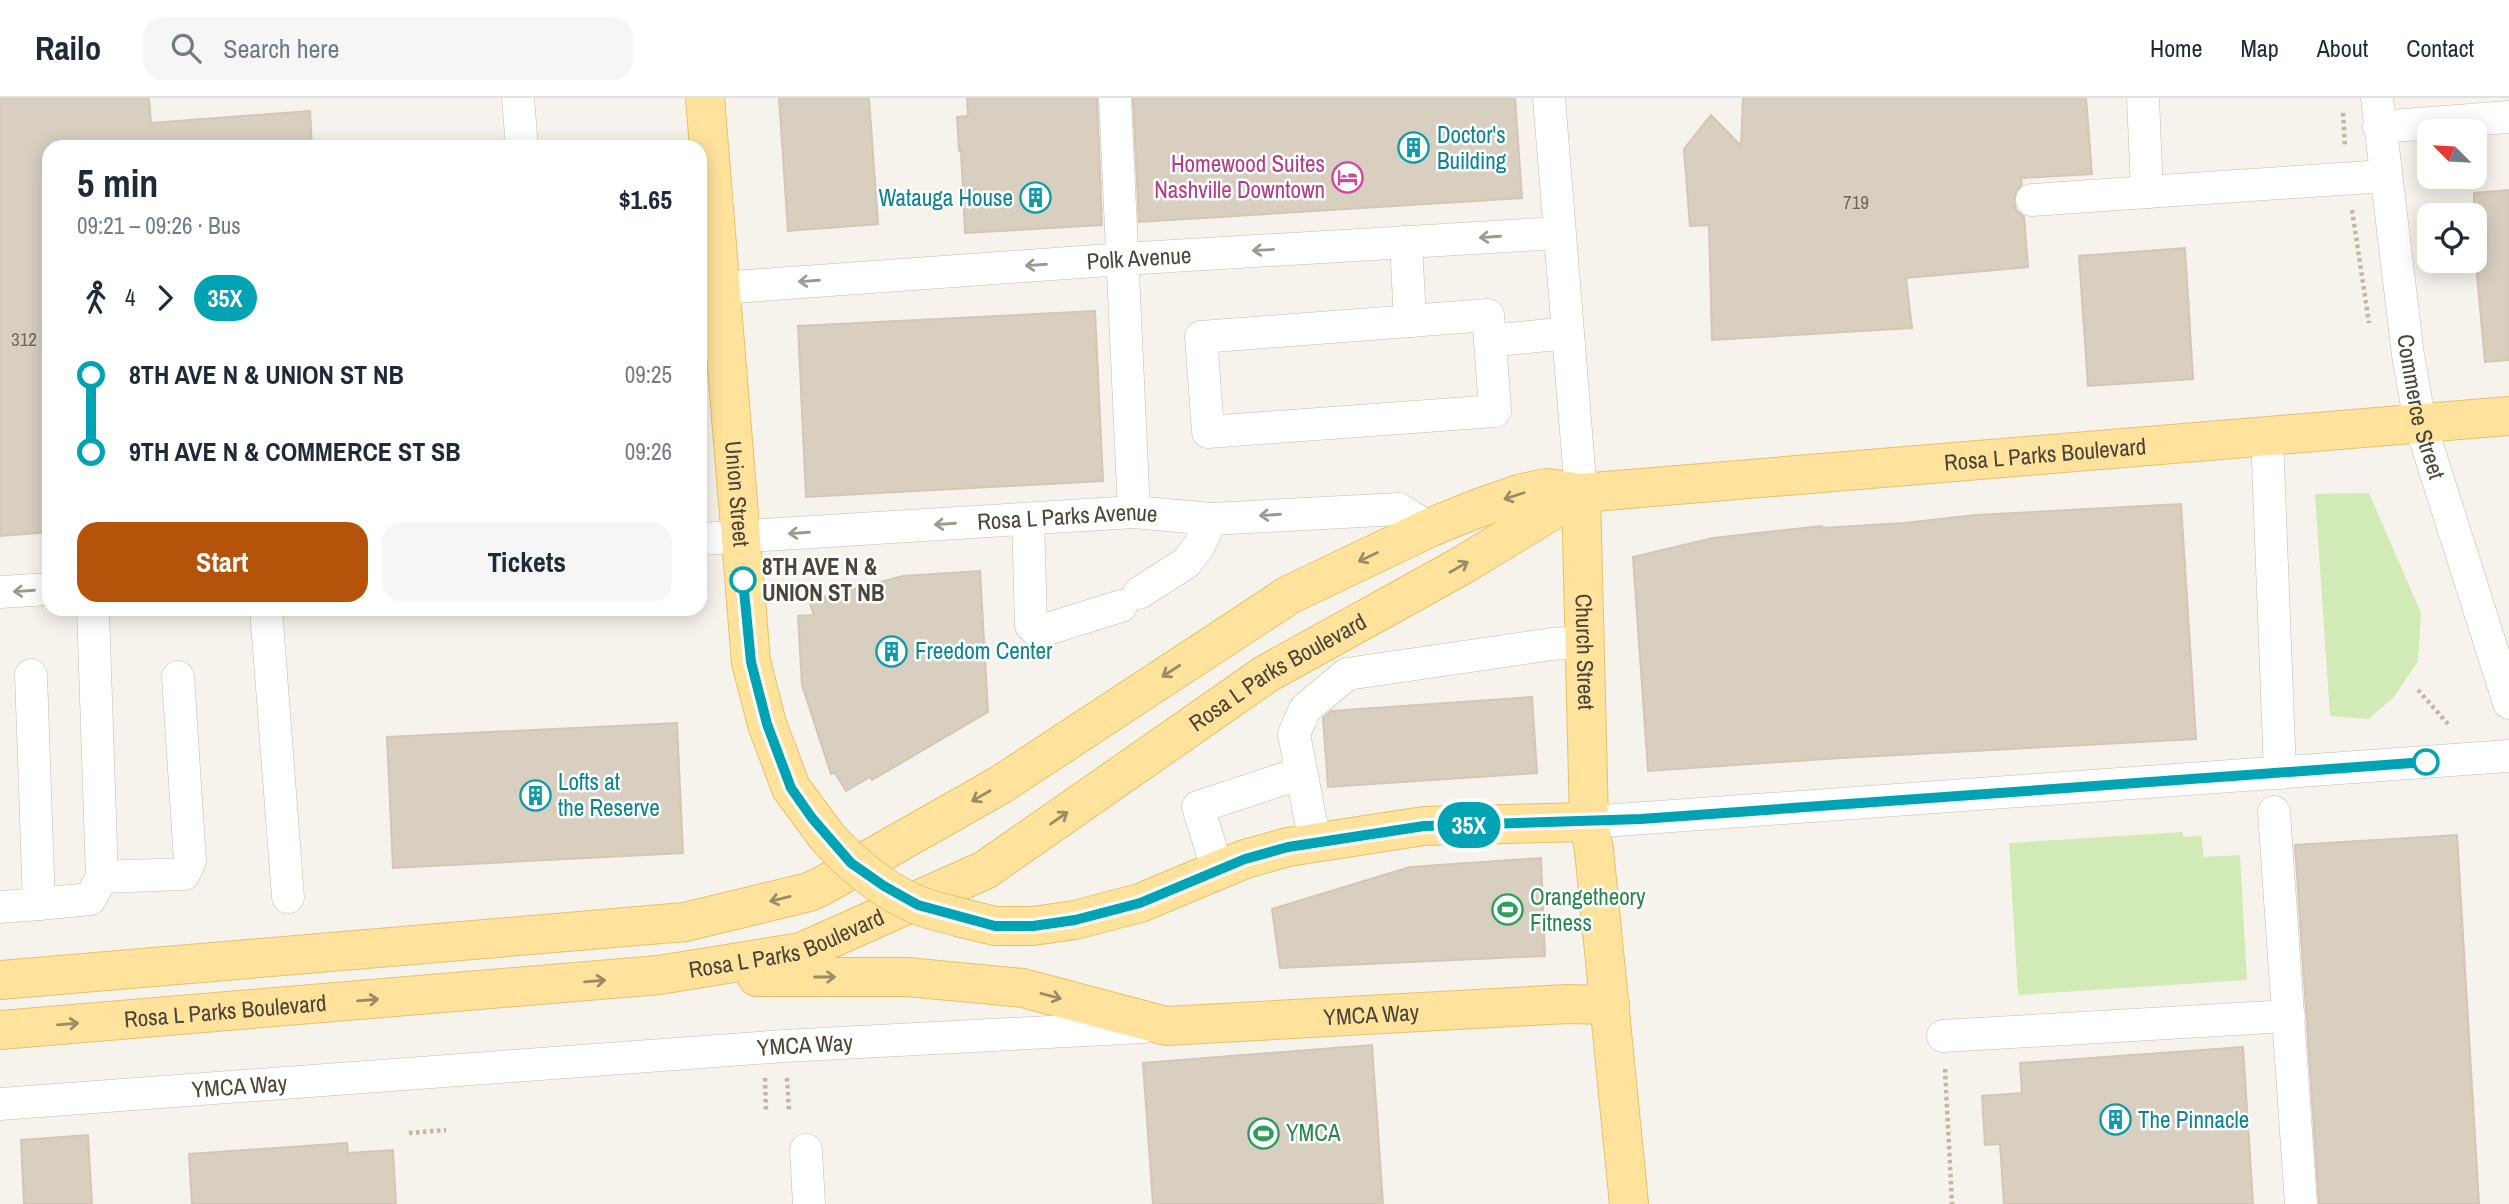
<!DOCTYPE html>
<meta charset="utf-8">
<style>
body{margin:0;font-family:"Archivo Narrow",sans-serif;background:#f6f6f7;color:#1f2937;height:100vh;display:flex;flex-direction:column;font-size:26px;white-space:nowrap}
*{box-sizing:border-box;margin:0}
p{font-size:23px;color:#747a83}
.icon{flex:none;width:38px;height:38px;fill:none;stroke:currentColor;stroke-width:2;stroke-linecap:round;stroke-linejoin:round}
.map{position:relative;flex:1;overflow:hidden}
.drawer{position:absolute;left:42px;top:42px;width:665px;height:476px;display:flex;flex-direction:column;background:#fff;border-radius:21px;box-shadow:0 4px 18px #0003}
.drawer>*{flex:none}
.badge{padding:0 14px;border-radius:23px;font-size:24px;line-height:46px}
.needle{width:46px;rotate:294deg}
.tools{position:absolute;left:2417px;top:21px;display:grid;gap:14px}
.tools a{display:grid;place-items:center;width:70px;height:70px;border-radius:14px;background:#fff;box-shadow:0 4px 18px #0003;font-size:35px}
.map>.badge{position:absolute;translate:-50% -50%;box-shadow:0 0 0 4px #fff}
.legs{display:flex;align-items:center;gap:10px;height:77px;padding:0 35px;font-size:23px}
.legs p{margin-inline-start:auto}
.headline{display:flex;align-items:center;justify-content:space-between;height:119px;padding:0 35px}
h1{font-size:38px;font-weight:800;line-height:52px}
.primary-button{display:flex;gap:14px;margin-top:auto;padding:14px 35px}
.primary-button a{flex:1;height:80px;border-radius:21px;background:#b45309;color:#fff;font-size:28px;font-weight:800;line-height:80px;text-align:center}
.primary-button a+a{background:#f6f6f7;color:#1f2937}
ul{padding:0 35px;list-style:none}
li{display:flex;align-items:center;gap:24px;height:77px;font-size:26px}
li i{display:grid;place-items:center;width:10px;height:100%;margin:0 9px;background:currentColor}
li i::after{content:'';width:18px;height:18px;margin:-9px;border:5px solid;border-radius:50%;background:#fff}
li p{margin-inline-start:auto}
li:first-child i{background:linear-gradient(#0000 50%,currentColor 0)}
li:last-child i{background:linear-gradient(currentColor 50%,#0000 0)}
header{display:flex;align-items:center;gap:42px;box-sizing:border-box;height:98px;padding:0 35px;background:#fff;border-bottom:2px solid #e0e1e3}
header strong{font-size:33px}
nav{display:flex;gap:38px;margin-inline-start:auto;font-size:24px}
.search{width:490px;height:63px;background:#f6f6f7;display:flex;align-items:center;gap:18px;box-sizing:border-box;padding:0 24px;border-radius:21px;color:#747a83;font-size:26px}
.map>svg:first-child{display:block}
.green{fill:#d2eab5}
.building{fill:#d8cfc1;stroke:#d3c7b4;stroke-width:2}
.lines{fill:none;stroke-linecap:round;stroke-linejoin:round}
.minor-casing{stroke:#c2bbae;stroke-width:33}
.major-casing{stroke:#e6c16a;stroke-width:40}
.path{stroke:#c4b79f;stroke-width:4.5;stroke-dasharray:3.5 3.5;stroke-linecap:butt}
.minor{stroke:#fff;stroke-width:32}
.major{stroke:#ffe39c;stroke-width:38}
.major-bridge-casing{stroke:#e6c16a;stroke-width:40;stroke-linecap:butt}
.major-bridge{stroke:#ffe39c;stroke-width:38}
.oneway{stroke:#9c9892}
.oneway2{stroke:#9c8c66}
.line-1-casing{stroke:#fff;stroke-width:16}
.line-1{stroke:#00a3b4;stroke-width:10}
.stop-1-dot{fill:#fff;stroke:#00a3b4;stroke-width:3.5}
.labels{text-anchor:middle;stroke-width:5;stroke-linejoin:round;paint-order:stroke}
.number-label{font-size:19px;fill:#6e675b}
.culture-label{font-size:23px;fill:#0d838f;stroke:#fff;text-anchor:start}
.hotel-label{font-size:23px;fill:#b23c85;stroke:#fff;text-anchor:end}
.street-label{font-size:23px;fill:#4b4439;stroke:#fff}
.stop-label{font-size:23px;font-weight:bold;fill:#4b4439;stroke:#fff;text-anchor:start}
.leisure-label{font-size:23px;fill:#27864d;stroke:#fff;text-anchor:start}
</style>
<header>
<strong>Railo</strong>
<div class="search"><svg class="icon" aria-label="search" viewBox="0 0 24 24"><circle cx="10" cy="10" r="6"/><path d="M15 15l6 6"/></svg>Search here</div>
<nav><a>Home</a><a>Map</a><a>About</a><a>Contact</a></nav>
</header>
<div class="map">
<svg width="2509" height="1106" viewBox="0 0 2509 1106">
<rect width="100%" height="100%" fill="#f6f3ec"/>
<g class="green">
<path d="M2369,395L2421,515L2418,563L2394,599L2368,621L2330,618L2315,396Z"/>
<path d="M2183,734V739L2202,738L2203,759L2240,757L2247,882L2018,897L2009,745Z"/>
</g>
<g class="building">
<path d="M0,0H149L151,25L310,13L312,49H49V434L0,438Z"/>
<path d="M779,0H869L878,126L788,133Z"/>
<path d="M967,0H1097L1102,127L965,135L961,52L959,53L957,19L968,18Z"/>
<path d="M1133,0H1515L1522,100L1139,124Z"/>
<path d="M1743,0H2086L2092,76L2021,80L2022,87L2016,93L2014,103L2016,112L2024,119L2028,169L1906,180L1912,230L1712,242L1709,127L1690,128L1684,51L1711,17L1741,48Z"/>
<path d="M2509,92V262L2485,264L2474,145V95Z"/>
<path d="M2185,150L2193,281L2088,288L2079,158Z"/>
<path d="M1095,213L1103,383L806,399L798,228Z"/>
<path d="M2181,406L2196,641L1841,660L1648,673L1633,459L1713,440L1822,428V430L1904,425L1976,417Z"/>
<path d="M980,473L988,614L872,682L870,679L846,693L835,675L831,676L802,587L798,518L814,517L809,503L903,478Z"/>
<path d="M1532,599L1537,675L1328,689L1323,620L1331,613Z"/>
<path d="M677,625L683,755L393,770L387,639Z"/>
<path d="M2457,737L2479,1106H2319L2295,747Z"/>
<path d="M1541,760L1545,858L1280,870L1272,811L1410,769Z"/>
<path d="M1372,947L1383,1106H1153L1143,965Z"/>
<path d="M2243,949L2253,1106H2004L2000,1046L1985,1047L1982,998L2022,995L2020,965Z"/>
<path d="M88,1037L92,1106H24L21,1042Z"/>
<path d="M347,1045L348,1055L393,1052L396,1106H192L189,1056Z"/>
</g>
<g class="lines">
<defs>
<g id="minor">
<path d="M518,0L522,49"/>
<path d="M1115,0L1134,414"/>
<path d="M1549,0L1581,395"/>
<path d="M2143,0L2147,94L2385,78"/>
<path id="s1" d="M2377,0L2408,257L2420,325L2509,605"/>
<path d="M2379,29L2509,19"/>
<path d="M2032,102L2147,94"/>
<path d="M1406,144L1410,223"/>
<path id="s2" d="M720,190L1123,161L1558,135"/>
<path d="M1490,243L1488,217L1201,239L1208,334L1495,313L1490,243L1567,235"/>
<path d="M2267,338L2280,675"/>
<path d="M1028,421L1031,527L1038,534L1121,508"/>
<path id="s3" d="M700,441L1134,414L1211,421L1399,411L1429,430"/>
<path d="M0,494L49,491"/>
<path d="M1139,495L1186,465L1199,448L1211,421"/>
<path d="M266,511L288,799"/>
<path d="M2274,714L2301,1106"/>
<path d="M1589,724L2509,658"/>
<path d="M1315,745L1294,636L1305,611L1347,576L1552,546L1585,544"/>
<path d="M1218,773L1198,709L1301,675"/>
<path d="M102,779L184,776L190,763L178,579"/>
<path d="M39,806L90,801L102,779L93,511"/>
<path d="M0,809L39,806L31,577"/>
<path d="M1943,938L2289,918"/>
<path id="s4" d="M0,1006L784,948L1143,929"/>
<path d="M806,1052L809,1106"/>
</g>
<g id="major">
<path id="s5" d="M705,0L751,564L767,626L791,690L828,740"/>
<path id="s6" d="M1581,395L1589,724L1594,752L1629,1106"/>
<path d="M962,820L995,828H1033L1075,822L1140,805L1245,761L1288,749L1404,731L1424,728L1589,724"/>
<path id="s7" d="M757,879H907L1023,890L1166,928L1567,906L1610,907"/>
<path id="s8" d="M0,882L685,824L809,794L822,788L1000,687L1289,497L1429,430L1476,411L1522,395L1547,390L1581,395L2509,318"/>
<path id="s9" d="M0,932L659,877L801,854L985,772L1266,576L1461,468L1581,395"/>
</g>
</defs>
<use href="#minor" class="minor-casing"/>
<use href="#major" class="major-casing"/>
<g class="path">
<path d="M2343,15L2345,48"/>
<path d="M2352,112L2369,225"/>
<path d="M2418,592L2448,626"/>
<path d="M1945,971L1952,1106"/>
<path d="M765,980L766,1015"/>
<path d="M787,980L789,1012"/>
<path d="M409,1035L446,1032"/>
</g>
<use href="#minor" class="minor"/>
<use href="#major" class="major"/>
<defs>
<path id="major-bridge" d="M828,740C853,767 885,794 920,808C933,813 948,816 962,820"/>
</defs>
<use href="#major-bridge" class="major-bridge-casing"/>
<use href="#major-bridge" class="major-bridge"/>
</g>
<defs><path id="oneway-shaft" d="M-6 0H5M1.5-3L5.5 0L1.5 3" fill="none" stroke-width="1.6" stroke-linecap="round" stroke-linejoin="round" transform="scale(1.75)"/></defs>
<g class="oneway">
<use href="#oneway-shaft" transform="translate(1490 139) rotate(176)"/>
<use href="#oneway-shaft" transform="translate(1263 152) rotate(177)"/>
<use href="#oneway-shaft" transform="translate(1036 167) rotate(176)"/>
<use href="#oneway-shaft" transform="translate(809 183) rotate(176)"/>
<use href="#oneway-shaft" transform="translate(1270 417) rotate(176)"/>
<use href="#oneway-shaft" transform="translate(945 426) rotate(176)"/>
<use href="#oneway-shaft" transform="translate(799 435) rotate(176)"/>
<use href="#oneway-shaft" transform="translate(24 493) rotate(176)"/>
</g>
<g class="oneway2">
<use href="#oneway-shaft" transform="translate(1514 398) rotate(162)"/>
<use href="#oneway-shaft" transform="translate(1368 459) rotate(155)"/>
<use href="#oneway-shaft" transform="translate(1459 469) rotate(-30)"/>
<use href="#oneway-shaft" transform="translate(1171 573) rotate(147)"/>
<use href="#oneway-shaft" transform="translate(981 698) rotate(150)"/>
<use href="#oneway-shaft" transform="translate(1059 720) rotate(-35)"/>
<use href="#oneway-shaft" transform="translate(780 801) rotate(166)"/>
<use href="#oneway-shaft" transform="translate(825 879)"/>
<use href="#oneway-shaft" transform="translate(595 883) rotate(-5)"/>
<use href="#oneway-shaft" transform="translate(1051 898) rotate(15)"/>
<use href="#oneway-shaft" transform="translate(368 902) rotate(-5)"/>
<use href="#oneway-shaft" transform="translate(68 926) rotate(-5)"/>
</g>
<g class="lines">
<defs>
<path id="line-1" d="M743,482L751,564L767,626L791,690L812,720L851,765L884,788L918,807L995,828H1033L1075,822L1140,805L1245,761L1288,749L1424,728L1641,721L2426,664"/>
</defs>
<use href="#line-1" class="line-1-casing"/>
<use href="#line-1" class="line-1"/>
</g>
<defs>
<symbol id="building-ring" viewBox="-11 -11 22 22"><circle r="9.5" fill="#fff" stroke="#0f9aa8" stroke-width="1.5"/><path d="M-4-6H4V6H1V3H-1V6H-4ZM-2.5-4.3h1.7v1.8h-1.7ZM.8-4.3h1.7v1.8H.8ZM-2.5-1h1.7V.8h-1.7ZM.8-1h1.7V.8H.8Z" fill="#0f9aa8"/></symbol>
<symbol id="hotel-ring" viewBox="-11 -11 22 22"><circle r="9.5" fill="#fff" stroke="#d1479c" stroke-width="1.5"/><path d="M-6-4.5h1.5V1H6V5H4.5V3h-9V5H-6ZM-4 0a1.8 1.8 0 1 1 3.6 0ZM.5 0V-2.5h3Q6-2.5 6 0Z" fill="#d1479c"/></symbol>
<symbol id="stadium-ring" viewBox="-11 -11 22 22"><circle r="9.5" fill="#fff" stroke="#2e9e5b" stroke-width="1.5"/><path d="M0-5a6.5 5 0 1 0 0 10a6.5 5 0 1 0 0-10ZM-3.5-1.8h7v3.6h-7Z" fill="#2e9e5b"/></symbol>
</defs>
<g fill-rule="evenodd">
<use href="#building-ring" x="1396" y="32" width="35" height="35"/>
<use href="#hotel-ring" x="1330" y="62" width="35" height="35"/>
<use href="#building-ring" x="1018" y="82" width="35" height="35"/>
<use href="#building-ring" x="874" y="536" width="35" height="35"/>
<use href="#building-ring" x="518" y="680" width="35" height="35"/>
<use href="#stadium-ring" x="1490" y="794" width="35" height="35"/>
<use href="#building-ring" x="2098" y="1004" width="35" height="35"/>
<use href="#stadium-ring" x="1246" y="1018" width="35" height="35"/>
</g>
<g class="stop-1-dot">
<circle cx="743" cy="482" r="12"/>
<circle cx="2426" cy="664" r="12"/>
</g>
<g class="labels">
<g class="number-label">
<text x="1856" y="111">719</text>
<text x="24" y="248">312</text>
</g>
<g class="culture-label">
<text x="1437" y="45">Doctor's<tspan x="1437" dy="26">Building</tspan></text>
<text x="1013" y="108" text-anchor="end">Watauga House</text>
<text x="915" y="561">Freedom Center</text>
<text x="558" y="692">Lofts at<tspan x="558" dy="26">the Reserve</tspan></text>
<text x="2138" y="1030">The Pinnacle</text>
</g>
<g class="hotel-label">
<text x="1325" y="74">Homewood Suites<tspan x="1325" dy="26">Nashville Downtown</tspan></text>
</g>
<g class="street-label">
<text dy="8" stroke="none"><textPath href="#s2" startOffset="420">Polk Avenue</textPath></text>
<text dy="8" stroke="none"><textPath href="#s1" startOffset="312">Commerce Street</textPath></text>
<text dy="8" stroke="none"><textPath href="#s8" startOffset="2160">Rosa L Parks Boulevard</textPath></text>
<text dy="8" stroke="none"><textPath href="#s5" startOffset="397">Union Street</textPath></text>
<text dy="8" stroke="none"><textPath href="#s3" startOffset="368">Rosa L Parks Avenue</textPath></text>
<text dy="8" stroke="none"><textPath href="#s6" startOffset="159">Church Street</textPath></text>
<text dy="8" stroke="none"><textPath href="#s9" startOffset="1360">Rosa L Parks Boulevard</textPath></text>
<text dy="8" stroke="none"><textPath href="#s9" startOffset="793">Rosa L Parks Boulevard</textPath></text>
<text dy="8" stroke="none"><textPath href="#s9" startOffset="226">Rosa L Parks Boulevard</textPath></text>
<text dy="8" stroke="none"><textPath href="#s7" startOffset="620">YMCA Way</textPath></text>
<text dy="8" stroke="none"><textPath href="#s4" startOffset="807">YMCA Way</textPath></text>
<text dy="8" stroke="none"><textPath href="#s4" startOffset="240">YMCA Way</textPath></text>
</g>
<g class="stop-label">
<text x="762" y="477">8TH AVE N &amp;<tspan x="762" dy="26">UNION ST NB</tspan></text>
</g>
<g class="leisure-label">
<text x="1530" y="807">Orangetheory<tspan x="1530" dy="26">Fitness</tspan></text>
<text x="1286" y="1043">YMCA</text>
</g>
</g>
</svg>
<div class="tools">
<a><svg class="needle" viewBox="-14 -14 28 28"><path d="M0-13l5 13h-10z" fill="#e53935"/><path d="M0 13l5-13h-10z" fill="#747a83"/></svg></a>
<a><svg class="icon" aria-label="locate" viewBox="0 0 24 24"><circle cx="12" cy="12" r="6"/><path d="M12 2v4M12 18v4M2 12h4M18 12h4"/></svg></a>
</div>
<b class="badge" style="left:1469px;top:727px;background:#00a3b4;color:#fff">35X</b>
<section class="drawer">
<div class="headline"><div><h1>5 min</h1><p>09:21 – 09:26 · Bus</p></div><b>$1.65</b></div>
<div class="legs"><svg class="icon" aria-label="walk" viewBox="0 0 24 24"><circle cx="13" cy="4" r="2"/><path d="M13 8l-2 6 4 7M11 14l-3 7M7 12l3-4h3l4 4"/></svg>4<svg class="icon" aria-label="forward" viewBox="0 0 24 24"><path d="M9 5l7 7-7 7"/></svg><b class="badge" style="background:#00a3b4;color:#fff">35X</b></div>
<ul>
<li><i style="color:#00a3b4"></i><b>8TH AVE N &amp; UNION ST NB</b><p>09:25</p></li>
<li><i style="color:#00a3b4"></i><b>9TH AVE N &amp; COMMERCE ST SB</b><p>09:26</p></li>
</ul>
<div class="primary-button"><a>Start</a><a>Tickets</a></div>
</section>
</div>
